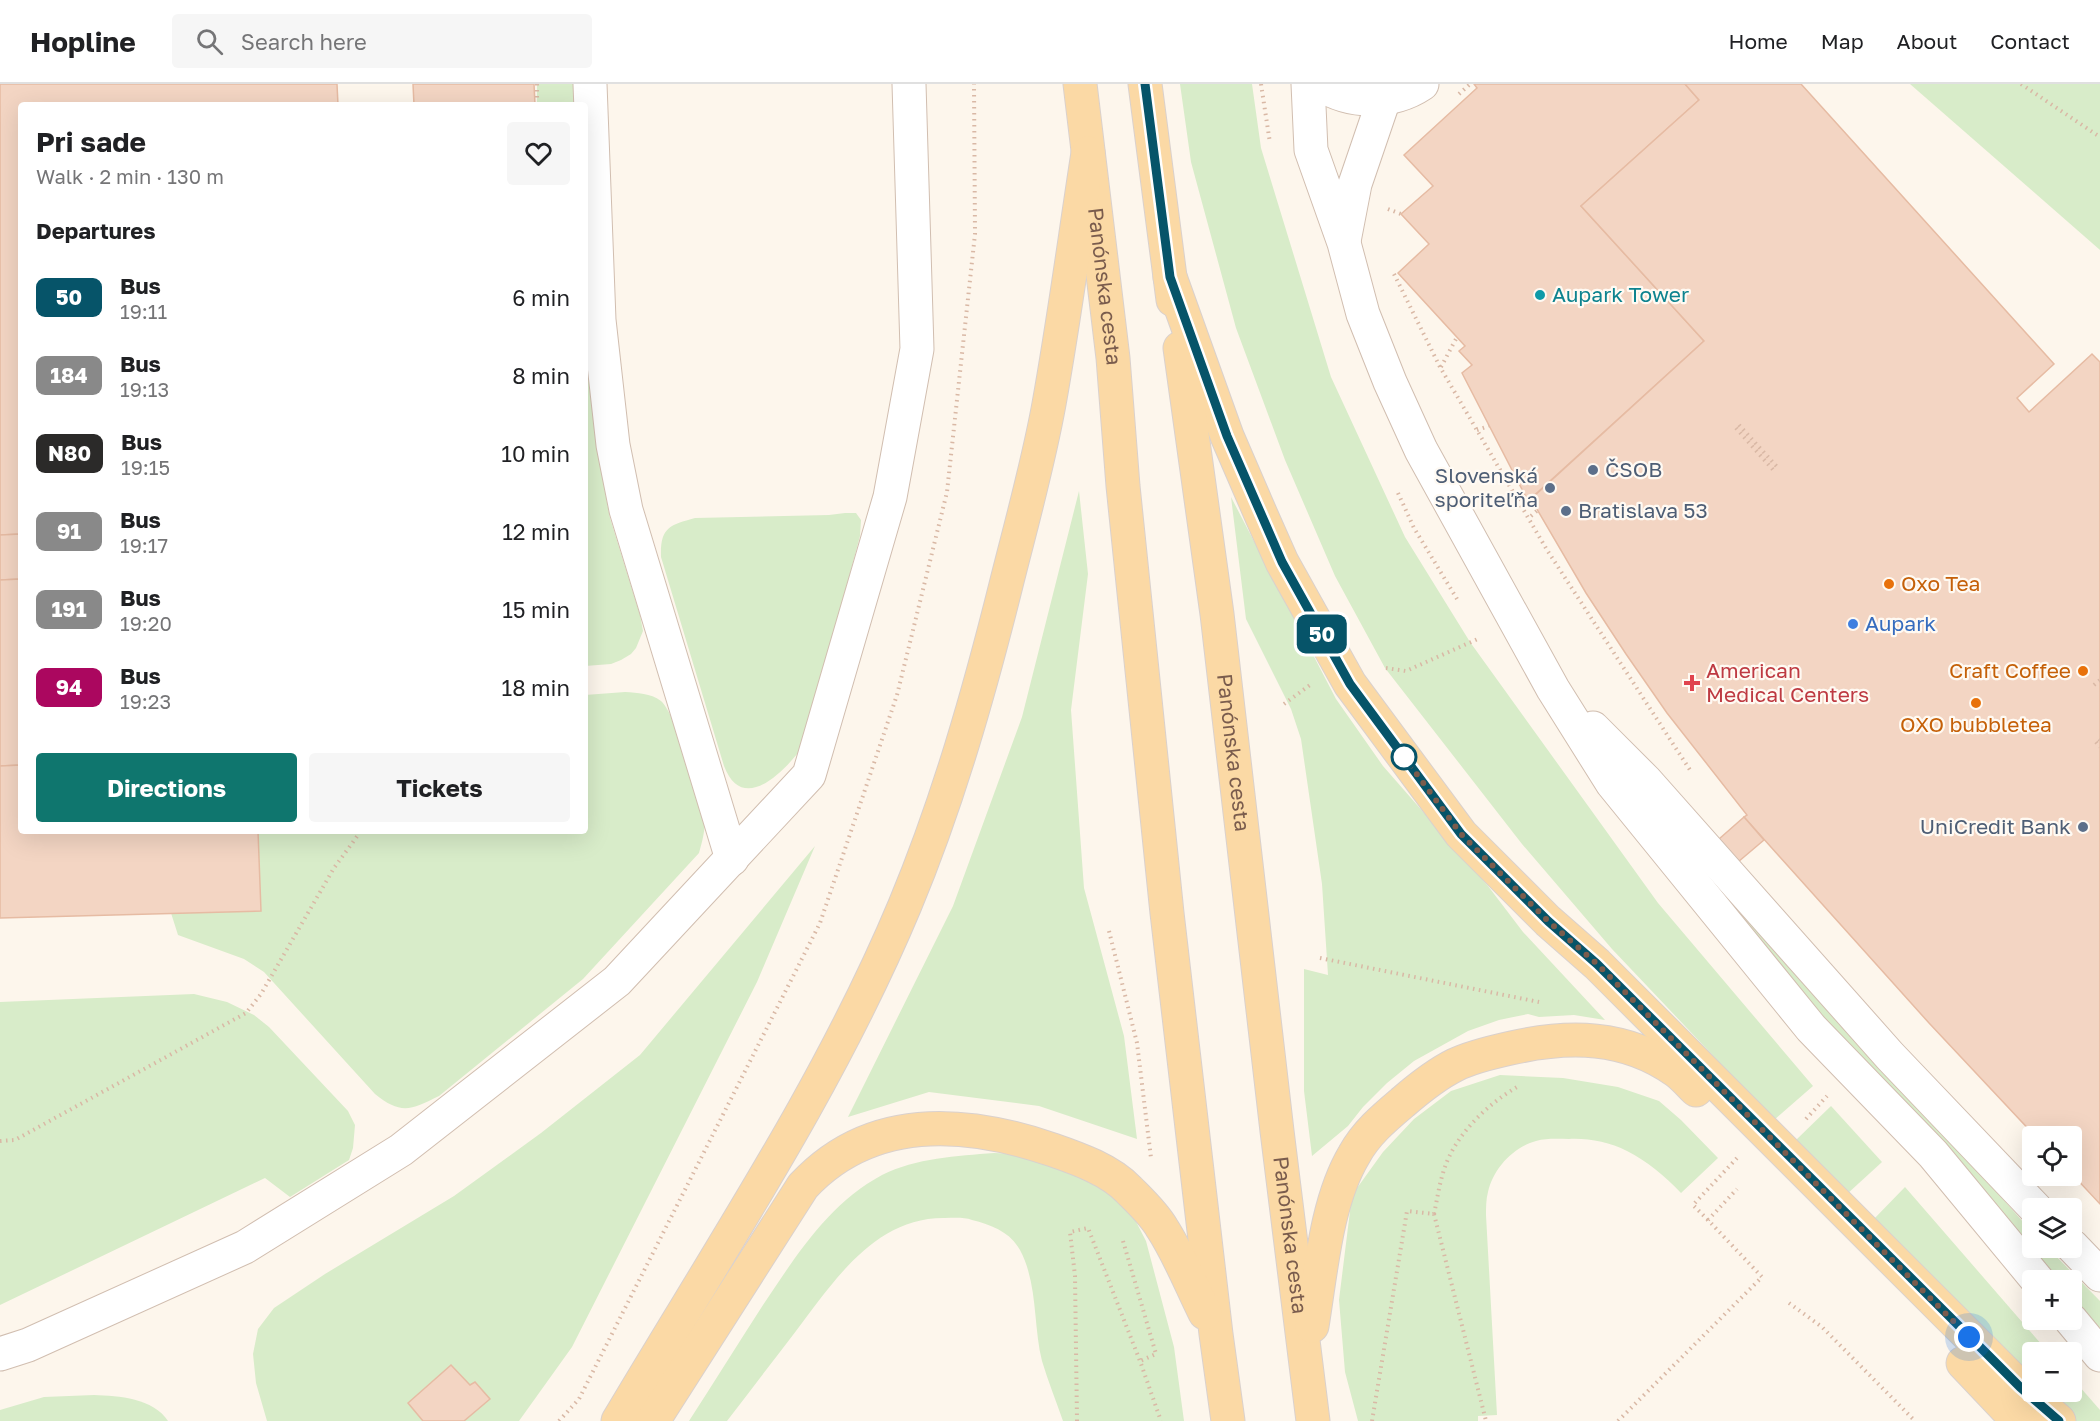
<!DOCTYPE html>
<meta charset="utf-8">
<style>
body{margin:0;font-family:"Golos Text",sans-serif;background:#f6f6f6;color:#202124;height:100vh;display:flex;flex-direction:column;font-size:22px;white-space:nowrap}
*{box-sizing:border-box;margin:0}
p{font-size:20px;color:#757577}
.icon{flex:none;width:33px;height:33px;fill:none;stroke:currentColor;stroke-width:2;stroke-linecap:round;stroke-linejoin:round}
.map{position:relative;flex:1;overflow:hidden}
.drawer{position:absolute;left:18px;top:18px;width:570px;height:732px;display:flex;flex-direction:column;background:#fff;border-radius:6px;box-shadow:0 6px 24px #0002}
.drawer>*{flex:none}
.badge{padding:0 12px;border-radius:9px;font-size:21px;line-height:39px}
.fabs{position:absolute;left:2022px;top:1042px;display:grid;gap:12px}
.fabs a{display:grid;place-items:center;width:60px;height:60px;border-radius:6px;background:#fff;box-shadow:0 6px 24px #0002;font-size:30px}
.you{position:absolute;width:30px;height:30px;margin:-15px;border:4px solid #fff;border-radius:50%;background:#1a73e8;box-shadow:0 0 0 9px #1a73e833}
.map>.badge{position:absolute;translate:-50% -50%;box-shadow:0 0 0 3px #fff}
h2{padding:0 18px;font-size:22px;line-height:54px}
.round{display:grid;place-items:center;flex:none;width:63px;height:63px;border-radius:6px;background:#f6f6f6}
.head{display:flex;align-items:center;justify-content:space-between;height:102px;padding:0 18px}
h1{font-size:28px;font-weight:700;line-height:45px}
.cta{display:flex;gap:12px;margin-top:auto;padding:12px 18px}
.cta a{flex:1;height:69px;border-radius:6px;background:#0f766e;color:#fff;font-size:24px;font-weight:700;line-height:69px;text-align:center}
.cta a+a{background:#f6f6f6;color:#202124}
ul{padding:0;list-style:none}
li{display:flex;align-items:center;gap:18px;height:78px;padding:0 18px}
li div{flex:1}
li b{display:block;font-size:22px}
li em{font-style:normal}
li .badge{min-width:66px;font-weight:700;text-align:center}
header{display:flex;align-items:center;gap:36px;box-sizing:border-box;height:84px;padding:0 30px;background:#fff;border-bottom:2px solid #e0e0e0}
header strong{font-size:28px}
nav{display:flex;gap:33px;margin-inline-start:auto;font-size:21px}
.search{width:420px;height:54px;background:#f6f6f6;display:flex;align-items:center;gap:15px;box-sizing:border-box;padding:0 21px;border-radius:6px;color:#757577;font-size:22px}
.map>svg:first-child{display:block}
.green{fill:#d8ecc9}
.building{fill:#f3d5c3;stroke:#e6bba3;stroke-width:1.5}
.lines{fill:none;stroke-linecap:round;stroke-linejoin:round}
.minor-casing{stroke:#d1beb0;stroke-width:35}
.major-casing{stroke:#dad1cd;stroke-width:35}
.path{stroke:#d9b8a5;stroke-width:4;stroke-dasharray:1.5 4.5;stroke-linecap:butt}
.minor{stroke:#fff;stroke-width:33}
.major{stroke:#fbd9a5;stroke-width:33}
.line-casing{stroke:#fff;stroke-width:14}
.line{stroke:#065469;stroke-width:9}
.walk{stroke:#7a5c4d;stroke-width:6;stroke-dasharray:0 10.8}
.culture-dot{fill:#0f9aa8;stroke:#fffaf3;stroke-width:2}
.service-dot{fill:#5c6f8a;stroke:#fffaf3;stroke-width:2}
.food-dot{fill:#e8710a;stroke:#fffaf3;stroke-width:2}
.shop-dot{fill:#3f7fe0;stroke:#fffaf3;stroke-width:2}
.health-dot{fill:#e0444e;stroke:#fffaf3;stroke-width:2}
.stop-dot{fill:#fff;stroke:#065469;stroke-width:3}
.labels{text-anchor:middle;stroke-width:4.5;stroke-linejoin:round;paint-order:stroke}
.street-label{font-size:21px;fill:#7a5c4d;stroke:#fffaf3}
.culture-label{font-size:21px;fill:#0d838f;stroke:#fffaf3;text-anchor:start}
.service-label{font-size:21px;fill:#4e5e75;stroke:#fffaf3;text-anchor:start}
.food-label{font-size:21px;fill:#c56008;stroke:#fffaf3;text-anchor:start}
.shop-label{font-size:21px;fill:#366cbe;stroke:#fffaf3;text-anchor:start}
.health-label{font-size:21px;fill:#be3a42;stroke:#fffaf3;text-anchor:start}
</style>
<header>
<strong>Hopline</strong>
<div class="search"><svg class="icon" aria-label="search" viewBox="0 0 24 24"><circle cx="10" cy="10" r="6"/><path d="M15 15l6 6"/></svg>Search here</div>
<nav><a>Home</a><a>Map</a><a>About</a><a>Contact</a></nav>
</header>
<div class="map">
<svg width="2100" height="1337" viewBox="0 0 2100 1337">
<rect width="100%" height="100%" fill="#fdf6ec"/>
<g class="green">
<rect x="537" y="0" width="38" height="21"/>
<path d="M1180,0H1252L1261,64L1331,293L1405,453L1470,558L1658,819L1813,1002L1774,1036L1612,865L1522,760L1385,584L1335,492L1285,376L1236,244L1191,78Z"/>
<path d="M1910,0H2100V166Z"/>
<path d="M585,270L601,386L610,434L640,531L643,547L636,564L631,570L621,576L611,580L585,582Z"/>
<path d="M1079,407L1088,490L1071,626L1084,804L1124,952L1137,1055L1039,1022L929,1008L848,1033L953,822L1022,633Z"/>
<path d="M1231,413L1336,615L1383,682L1488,802L1523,848L1605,936L1574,931L1539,933L1528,930L1499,936L1468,947L1414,977L1387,999L1363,1023L1348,1042L1312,1072L1304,1007V885L1328,891L1322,800L1301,655L1291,625L1246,535Z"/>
<path d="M845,429H856L861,436L860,452L804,661C786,686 743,732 724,682L661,473C660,444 669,441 695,434L829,431Z"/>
<path d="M625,608C638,609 650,609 661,617C672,625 703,708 704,724C706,742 704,752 699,769L583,895L439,1012C411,1026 401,1031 375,1010L264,888L244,875L178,851L171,829L258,747H585V611Z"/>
<path d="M815,762L757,898L572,1263L519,1337H267L256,1299L253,1270L258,1245L274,1224L325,1190L454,1112L541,1049L640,971Z"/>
<path d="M1695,767L2032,1148V1164H2048L2100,1217V1253L2072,1220V1197H2052L1830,946L1689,773Z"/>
<path d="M194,910L227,918L254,931L269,943L348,1027L355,1041L353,1064L349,1076L290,1113L265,1094L0,1221V918Z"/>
<path d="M1500,991L1563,994L1618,1003L1659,1017L1681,1036L1718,1074L1681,1109C1665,1092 1647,1077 1627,1067C1609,1058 1588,1054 1569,1055C1558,1055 1547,1054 1536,1057C1513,1063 1493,1085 1488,1108C1486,1115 1486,1124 1486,1131L1497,1331L1478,1332V1337H1358L1345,1288L1339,1216L1352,1111L1383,1068L1414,1035L1451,1007Z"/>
<path d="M1831,1022L1882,1078L1847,1110L1795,1057Z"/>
<path d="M994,1069L1020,1070L1080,1092L1111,1109L1130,1126L1146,1157L1174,1263L1184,1337H1063C1056,1317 1048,1297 1042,1277C1033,1241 1038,1200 1020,1166C1010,1148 992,1141 972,1136C964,1133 954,1134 945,1134C875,1133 834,1197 796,1247C773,1277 750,1307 727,1337H689C714,1298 738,1260 763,1221C796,1172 828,1120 882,1091C916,1074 957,1072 994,1069Z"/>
<path d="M1905,1103L2049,1269H2032V1300L1872,1137Z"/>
<path d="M2072,1294L2100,1326V1337H2071L2041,1308H2072Z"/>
<path d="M94,1311C119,1312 153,1314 168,1337H0V1326L44,1313Z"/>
</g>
<g class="building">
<path d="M0,0H337L338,21H21V450L0,451Z"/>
<path d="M413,0H534L535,21H414Z"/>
<path d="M1474,0H1685L1699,16L1581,122L1704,257L1528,417L1462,289L1472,281L1459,267L1465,262L1398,189L1429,160L1401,130L1433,102L1404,71L1477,4Z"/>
<path d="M1685,0H1801L2054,280L2017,314L2029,328L2092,270L2100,278V1120L2072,1090V1053H2036L1929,939L1744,733L1747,731L1667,629L1626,570L1586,509L1531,415L1704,257L1581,122L1699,16Z"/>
<path d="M21,450V495L0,496V451Z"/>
<path d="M21,495V681L0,682V496Z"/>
<path d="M21,681V747H258L261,827L0,834V682Z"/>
<path d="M1744,733L1764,756L1738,778L1719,755Z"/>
<path d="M451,1281L470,1301L475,1298L490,1315L464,1337H423L408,1319Z"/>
</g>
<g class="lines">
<defs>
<g id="minor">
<path d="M590,0L599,236L613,361L626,426L732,775"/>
<path d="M1308,0L1311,66L1344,159L1363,230L1390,298L1421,366L1553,605L1612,699L1811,944L1933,1070L2038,1197"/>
<path d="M1320,0C1350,20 1392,20 1422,0"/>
<path d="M1344,157L1355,100L1384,15"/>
<path d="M1593,644L1646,697L1890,972L2036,1125"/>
<path d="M2072,1162L2100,1191"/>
<path d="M2071,1236L2100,1271"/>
<path d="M0,1270L28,1261L245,1163L401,1066L617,897L809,691L890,413L917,265L909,0"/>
</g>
<g id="major">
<path id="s1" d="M1080,0L1113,274L1123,402L1167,829L1216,1250L1228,1337"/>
<path d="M1145,0L1173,216"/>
<path d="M1170,193L1227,352L1262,433L1282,478L1350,600L1461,750L1548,837L1597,880L2020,1303L2059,1337"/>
<path id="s2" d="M1180,264L1217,530L1277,1047L1313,1337"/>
<path d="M1312,1242C1321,1188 1326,1118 1354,1071C1366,1049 1384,1034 1403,1018C1418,1005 1437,990 1455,981C1471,973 1493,968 1511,964C1569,951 1625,951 1676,987C1683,992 1690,1000 1696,1006"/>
<path d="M1963,1279L2018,1337"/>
<path d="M618,1337C718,1168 829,1003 905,821C948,718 979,609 1006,501C1021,441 1038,381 1049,320C1064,237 1075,153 1088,69"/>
<path d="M653,1337L803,1102C871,1029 966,1036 1053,1066C1079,1075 1110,1086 1129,1106C1140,1117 1154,1130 1162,1144C1179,1170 1191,1201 1205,1229"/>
</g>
</defs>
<use href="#minor" class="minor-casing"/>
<use href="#major" class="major-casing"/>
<g class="path">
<path d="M537,0V21"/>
<path d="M1261,0L1270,59"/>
<path d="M2021,0L2100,53"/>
<path d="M1459,10L1470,0"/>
<path d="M1388,125L1401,130"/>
<path d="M1394,190L1440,283L1547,466L1690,686"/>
<path d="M1441,283L1457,253"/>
<path d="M1739,341L1779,385"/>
<path d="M1736,344L1775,388"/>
<path d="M1477,346L1489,342"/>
<path d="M1398,409L1414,444L1457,515"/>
<path d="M1531,432L1538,426"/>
<path d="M1386,584L1406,587L1480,554"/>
<path d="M2094,601L2100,596"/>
<path d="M1284,620L1310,601"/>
<path d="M2099,655L2100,656"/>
<path d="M2096,658L2100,663"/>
<path d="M1109,847L1137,959L1151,1074"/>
<path d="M1320,874L1539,918"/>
<path d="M1806,1035L1827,1012"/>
<path d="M0,1057L15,1056L246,929L261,910L334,784L361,747"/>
<path d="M1434,1130C1437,1116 1439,1102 1443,1089C1453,1053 1486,1021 1517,1003"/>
<path d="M1708,1136L1693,1121L1737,1074"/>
<path d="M1123,1157L1156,1270L1140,1277"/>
<path d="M1789,1219L1822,1243L1915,1337"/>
<path d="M559,1337L579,1315L820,839L897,611L947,408L975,150L974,0"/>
<path d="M1077,1337L1075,1192L1070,1148L1088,1144L1140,1277L1161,1337"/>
<path d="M1372,1337L1407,1127L1434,1130L1486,1337"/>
<path d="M1618,1337L1762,1193L1708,1136L1737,1105"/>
</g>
<use href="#minor" class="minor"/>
<use href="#major" class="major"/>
</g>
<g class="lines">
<defs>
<path id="line" d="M1145,0L1170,193L1227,352L1282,478L1350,600L1461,750L1548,837L1597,880L2020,1303L2059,1337"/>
</defs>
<use href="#line" class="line-casing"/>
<use href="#line" class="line"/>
<path class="walk" d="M1404,673L1461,750L1548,837L1597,880L1969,1253"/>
</g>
<circle class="culture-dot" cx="1540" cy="211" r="6"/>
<g class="service-dot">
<circle cx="1593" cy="386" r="6"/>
<circle cx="1550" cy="404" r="6"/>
<circle cx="1566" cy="427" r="6"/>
<circle cx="2083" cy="743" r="6"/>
</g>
<g class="food-dot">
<circle cx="1889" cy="500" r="6"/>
<circle cx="2083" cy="587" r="6"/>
<circle cx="1976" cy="619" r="6"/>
</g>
<circle class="shop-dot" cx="1853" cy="540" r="6"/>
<path class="health-dot" d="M1689 590h6v6h6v6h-6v6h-6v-6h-6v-6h6z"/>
<circle class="stop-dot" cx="1404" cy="673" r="12"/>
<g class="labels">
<g class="street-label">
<text dy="7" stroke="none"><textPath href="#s1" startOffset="204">Panónska cesta</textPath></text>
<text dy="7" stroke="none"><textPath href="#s2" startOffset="408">Panónska cesta</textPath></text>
<text dy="7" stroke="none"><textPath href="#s2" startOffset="894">Panónska cesta</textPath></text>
</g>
<g class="culture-label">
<text x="1552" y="218">Aupark Tower</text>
</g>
<g class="service-label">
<text x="1605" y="393">ČSOB</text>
<text x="1538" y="399" text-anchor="end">Slovenská<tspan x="1538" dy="24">sporiteľňa</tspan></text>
<text x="1578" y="434">Bratislava 53</text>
<text x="2071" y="750" text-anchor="end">UniCredit Bank</text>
</g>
<g class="food-label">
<text x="1901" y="507">Oxo Tea</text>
<text x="2071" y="594" text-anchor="end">Craft Coffee</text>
<text x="1976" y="648" text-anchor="middle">OXO bubbletea</text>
</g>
<g class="shop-label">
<text x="1865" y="547">Aupark</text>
</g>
<g class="health-label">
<text x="1706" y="594">American<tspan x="1706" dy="24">Medical Centers</tspan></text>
</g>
</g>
</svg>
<div class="fabs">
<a><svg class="icon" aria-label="locate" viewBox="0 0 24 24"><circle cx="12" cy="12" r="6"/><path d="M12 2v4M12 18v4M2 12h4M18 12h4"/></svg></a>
<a><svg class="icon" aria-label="layers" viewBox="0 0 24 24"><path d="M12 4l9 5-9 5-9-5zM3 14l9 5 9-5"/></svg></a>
<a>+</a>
<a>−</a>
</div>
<div class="you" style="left:1969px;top:1253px"></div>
<b class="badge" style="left:1322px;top:550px;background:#065469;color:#fff">50</b>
<section class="drawer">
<div class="head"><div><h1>Pri sade</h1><p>Walk · 2 min · 130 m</p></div><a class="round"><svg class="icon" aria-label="heart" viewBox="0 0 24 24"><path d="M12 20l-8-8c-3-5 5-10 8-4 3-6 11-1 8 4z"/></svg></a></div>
<h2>Departures</h2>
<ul>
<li><span class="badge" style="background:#065469;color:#fff">50</span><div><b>Bus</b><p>19:11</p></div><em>6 min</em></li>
<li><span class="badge" style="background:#898989;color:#fff">184</span><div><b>Bus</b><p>19:13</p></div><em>8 min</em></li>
<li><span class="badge" style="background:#2b2a29;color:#fff">N80</span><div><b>Bus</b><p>19:15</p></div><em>10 min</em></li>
<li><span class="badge" style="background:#898989;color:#fff">91</span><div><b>Bus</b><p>19:17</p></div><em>12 min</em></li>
<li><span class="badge" style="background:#898989;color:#fff">191</span><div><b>Bus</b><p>19:20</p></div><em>15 min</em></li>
<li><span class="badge" style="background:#ab075f;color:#fff">94</span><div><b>Bus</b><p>19:23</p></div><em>18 min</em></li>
</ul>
<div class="cta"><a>Directions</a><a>Tickets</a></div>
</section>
</div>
